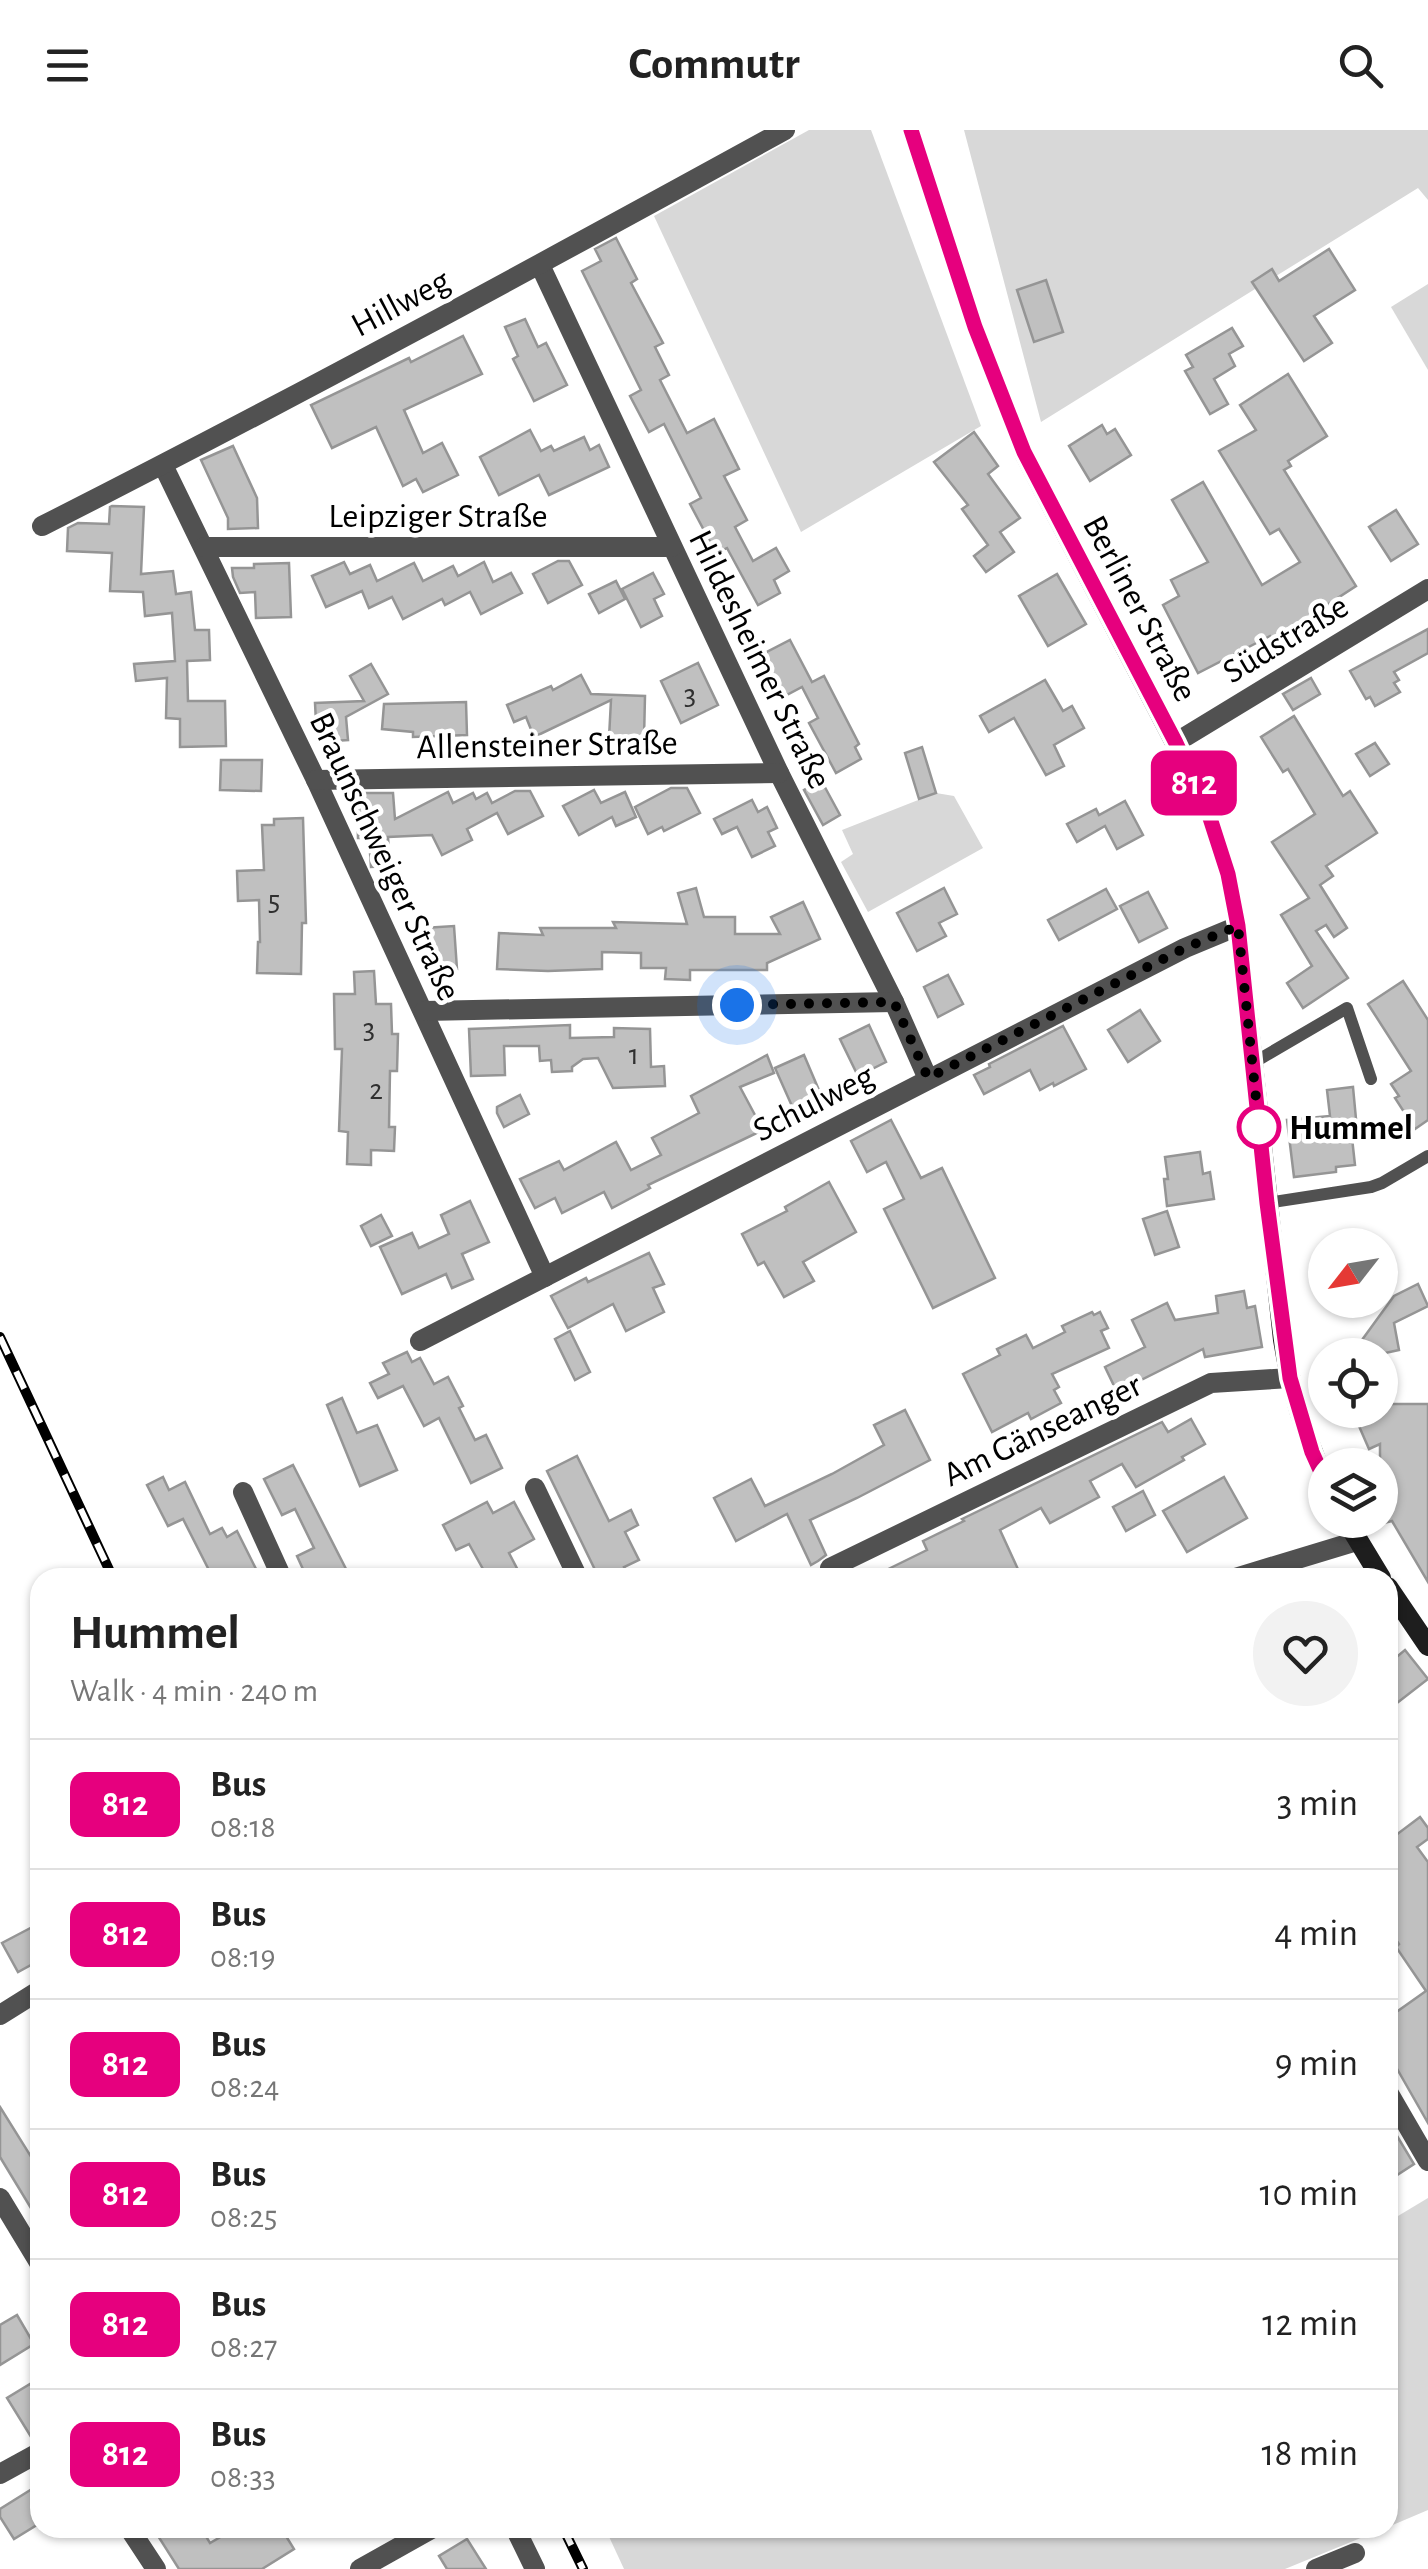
<!DOCTYPE html>
<meta charset="utf-8">
<style>
body{margin:0;font-family:"Alegreya Sans",sans-serif;background:#f2f2f2;color:#222;height:100vh;display:flex;flex-direction:column;font-size:38px;white-space:nowrap}
*{box-sizing:border-box;margin:0}
p{font-size:32px;color:#767676}
.icon{flex:none;width:55px;height:55px;fill:none;stroke:currentColor;stroke-width:2;stroke-linecap:round;stroke-linejoin:round}
.map{position:relative;flex:1;overflow:hidden}
.details{position:absolute;left:30px;top:1438px;width:1368px;height:970px;display:flex;flex-direction:column;background:#fff;border-radius:30px;box-shadow:0 2px 8px #0004}
.details>*{flex:none}
.badge{padding:0 20px;border-radius:15px;font-size:35px;line-height:65px}
.needle{width:65px;rotate:239deg}
.controls{position:absolute;left:1308px;top:1098px;display:grid;gap:20px}
.controls a{display:grid;place-items:center;width:90px;height:90px;border-radius:50%;background:#fff;box-shadow:0 2px 8px #0004;font-size:50px}
.you{position:absolute;width:50px;height:50px;margin:-25px;border:8px solid #fff;border-radius:50%;background:#1a73e8;box-shadow:0 0 0 15px #1a73e833}
.map>.badge{position:absolute;translate:-50% -50%;box-shadow:0 0 0 5px #fff}
.round{display:grid;place-items:center;flex:none;width:105px;height:105px;border-radius:52px;background:#f2f2f2}
.overview{display:flex;align-items:center;justify-content:space-between;height:170px;padding:0 40px}
h1{font-size:48px;font-weight:700;line-height:75px}
ul{padding:0;list-style:none}
li{display:flex;align-items:center;gap:30px;height:130px;padding:0 40px;border-top:2px solid #e0e0e0}
li div{flex:1}
li b{display:block;font-size:38px}
li em{font-style:normal}
li .badge{min-width:110px;font-weight:700;text-align:center}
header{display:flex;justify-content:space-between;align-items:center;height:130px;padding:0 40px;background:#fff;font-size:45px;font-weight:700}
.map>svg:first-child{display:block}
.green{fill:#d8d8d8}
.building{fill:#c0c0c0;stroke:#959595;stroke-width:2.5}
.lines{fill:none;stroke-linecap:round;stroke-linejoin:round}
.lane{stroke:#515151;stroke-width:12}
.street{stroke:#515151;stroke-width:20}
.secondary{stroke:#1e1e1e;stroke-width:20}
.rail-casing{stroke:#000;stroke-width:10}
.rail{stroke:#fff;stroke-width:6;stroke-dasharray:19;stroke-linecap:butt}
.line-casing{stroke:#fff;stroke-width:22}
.line{stroke:#e6007e;stroke-width:15}
.walk{stroke:#000;stroke-width:10;stroke-dasharray:0 18}
.stop-dot{fill:#fff;stroke:#e6007e;stroke-width:5}
.labels{text-anchor:middle;stroke-width:9;stroke-linejoin:round;paint-order:stroke}
.number-label{font-size:30px;fill:#303030}
.street-label{font-size:35px;fill:#000;stroke:#fff}
.stop-label{font-size:35px;font-weight:bold;fill:#000;stroke:#fff;text-anchor:start}
</style>
<header><svg class="icon" aria-label="menu" viewBox="0 0 24 24"><path d="M4 6h16M4 12h16M4 18h16"/></svg>Commutr<svg class="icon" aria-label="search" viewBox="0 0 24 24"><circle cx="10" cy="10" r="6"/><path d="M15 15l6 6"/></svg></header>
<div class="map">
<svg width="1428" height="2439" viewBox="0 0 1428 2439">
<rect width="100%" height="100%" fill="#fff"/>
<g class="green">
<path d="M809,0H871L981,296L801,402L654,86Z"/>
<path d="M964,0H1428V70L1418,58L1041,292Z"/>
<path d="M1428,154V240L1391,177Z"/>
<path d="M936,663L954,666L983,718L868,782L841,732L853,724L842,700Z"/>
<path d="M1428,2068V2380L1388,2397V2092Z"/>
<path d="M605,2398H1385L1285,2439H624Z"/>
</g>
<g class="building">
<path d="M616,108L637,149L631,153L663,213L655,217L669,245L660,250L687,303L714,289L739,339L724,346L747,390L735,397L753,431L776,418L789,441L774,450L780,463L758,475L727,418L716,423L690,374L701,368L664,294L649,302L630,266L641,260L582,141L601,131L595,119Z"/>
<path d="M1329,119L1355,160L1314,186L1332,213L1304,231L1252,152L1272,139L1279,151Z"/>
<path d="M1046,150L1063,202L1034,212L1017,160Z"/>
<path d="M525,189L538,217L546,213L567,255L534,271L513,229L518,226L505,197Z"/>
<path d="M1232,198L1243,216L1229,224L1235,236L1214,249L1228,274L1210,284L1185,241L1193,237L1186,225Z"/>
<path d="M463,206L482,244L404,280L423,323L442,313L458,345L423,362L416,349L403,356L376,297L332,318L311,275L409,228L411,232Z"/>
<path d="M1288,244L1327,306L1288,331L1291,336L1284,340L1356,456L1273,510L1270,506L1198,543L1163,475L1179,466L1171,450L1208,432L1172,370L1203,352L1262,455L1300,432L1279,399L1270,404L1219,321L1256,300L1240,275Z"/>
<path d="M1102,295L1107,304L1115,299L1131,325L1090,351L1069,316Z"/>
<path d="M530,300L541,321L551,316L554,321L584,307L590,320L599,315L609,337L549,365L539,345L499,365L480,327Z"/>
<path d="M974,302L998,336L988,344L1020,388L1000,402L1014,422L986,442L974,426L988,415L962,379L968,375L934,332Z"/>
<path d="M233,316L257,368L258,398L228,399V388L201,330Z"/>
<path d="M112,376L144,377L141,444L173,441L176,464L191,462L195,500H209L210,530L187,531L188,571H225L226,616L180,617V589L166,588L167,548L136,551L134,534L175,531L172,483L145,486L143,462L110,461L112,423L67,421L68,398L78,393L109,394L110,377Z"/>
<path d="M1396,380L1418,414L1391,431L1369,397Z"/>
<path d="M558,431H569L582,455L548,473L533,444Z"/>
<path d="M344,432L350,444L370,435L377,451L414,433L423,451L453,436L458,446L484,432L493,452L511,443L522,463L481,484L470,462L445,475L442,469L403,489L392,467L369,478L362,461L326,477L312,446Z"/>
<path d="M289,433L291,487L256,488L255,462L240,463L233,447L232,438H254V434Z"/>
<path d="M653,443L664,464L654,469L662,486L641,497L622,459Z"/>
<path d="M1057,444L1086,494L1048,516L1019,466Z"/>
<path d="M616,451L625,469L599,483L589,464Z"/>
<path d="M1428,499V523L1394,542L1399,550L1394,553L1400,562L1375,576L1370,567L1366,569L1350,541Z"/>
<path d="M790,510L812,552L824,546L859,614L855,617L861,629L836,643L809,593L818,588L802,557L781,568L759,526Z"/>
<path d="M698,533L718,575L681,593L661,551Z"/>
<path d="M371,534L388,564L346,587L348,610L317,612L315,573L364,571L350,546Z"/>
<path d="M581,545L591,564L645,566L644,609L609,608L611,570L534,607L526,587L514,592L507,575L551,556L553,560Z"/>
<path d="M1311,548L1320,564L1293,580L1283,564Z"/>
<path d="M1045,550L1063,581L1072,576L1084,598L1054,615L1064,636L1046,645L1014,588L989,602L980,586Z"/>
<path d="M466,572L467,605L413,607V602L382,599L384,574Z"/>
<path d="M1294,586L1343,666L1350,661L1377,703L1326,736L1333,746L1320,755L1347,798L1334,807L1326,795L1316,801L1348,848L1303,878L1287,853L1312,836L1281,785L1309,768L1272,712L1315,684L1288,639L1283,642L1261,607Z"/>
<path d="M1375,613L1389,634L1370,646L1356,624Z"/>
<path d="M922,617L936,663L919,669L905,623Z"/>
<path d="M221,630H262L261,661L220,660Z"/>
<path d="M821,650L840,685L823,695L804,660Z"/>
<path d="M671,658H687L700,683L664,701L662,697L648,704L635,677Z"/>
<path d="M594,660L601,673L625,662L636,687L616,696L612,687L579,705L563,676Z"/>
<path d="M515,661H530L543,686L508,704L497,683L467,699L472,710L442,725L432,705L388,707L390,736L371,737L369,708H358L357,663H393L395,689L448,662L453,673L473,663L476,669L487,663L492,673Z"/>
<path d="M752,670L758,682L767,677L777,698L768,702L775,716L752,727L737,697L722,704L714,689Z"/>
<path d="M1125,671L1143,705L1117,719L1105,696L1077,712L1067,694L1096,679L1099,685Z"/>
<path d="M303,688L306,793H302L301,844L257,843L258,812H260L259,770L238,771L237,741L264,740L262,695H274V689Z"/>
<path d="M696,758L704,787H735V804H780L771,787L803,772L820,809L767,833V840H690V850L665,849L666,838H641V823L602,822V839L548,841L497,839L499,803L543,805L540,798H616L613,792L687,794L678,763Z"/>
<path d="M944,758L957,784L939,793L946,806L917,821L897,783Z"/>
<path d="M1106,759L1117,779L1059,810L1048,790Z"/>
<path d="M1148,762L1167,798L1139,812L1120,776Z"/>
<path d="M454,796L457,839L427,841L424,798Z"/>
<path d="M374,841L376,874H391L392,904H398L397,941H390L389,997H395L394,1021L371,1020V1035L347,1034L348,1002L339,1001L342,919H335L334,864H355L354,842Z"/>
<path d="M948,845L963,874L938,887L924,857Z"/>
<path d="M1403,851L1428,890V990L1415,999L1395,968L1399,966L1391,954L1411,941L1368,874Z"/>
<path d="M1140,880L1160,911L1128,932L1108,900Z"/>
<path d="M570,895V908L614,907V898L650,899L651,937L664,936L665,956L613,958L598,928L583,929L572,937V941L552,942L551,930L540,931L539,916H504L505,945L471,946L469,899Z"/>
<path d="M869,895L886,932L858,946L840,909Z"/>
<path d="M1063,896L1086,939L1054,956L1053,953L1040,960L1030,940L984,964L974,945L990,937L989,934Z"/>
<path d="M767,925L774,943L740,957L763,1000L648,1055L650,1058L612,1078L604,1062L562,1083L555,1068L535,1078L520,1049L559,1031L564,1040L616,1012L631,1040L661,1025L652,1008L699,983L691,966Z"/>
<path d="M804,925L824,972L796,985L775,938Z"/>
<path d="M1353,957L1356,989L1350,990L1355,1035L1336,1037V1042L1294,1047L1287,990L1330,986L1327,960Z"/>
<path d="M520,965L529,984L504,997L497,983V977Z"/>
<path d="M891,990L921,1048L942,1038L995,1148L933,1178L884,1079L904,1069L886,1032L867,1042L851,1011Z"/>
<path d="M1200,1022L1203,1044L1210,1042L1214,1069L1167,1076L1164,1049H1168L1165,1027Z"/>
<path d="M829,1052L856,1102L803,1132L814,1151L784,1167L764,1132L758,1135L742,1104L787,1081L785,1077Z"/>
<path d="M470,1071L489,1112L462,1124L473,1149L452,1158L446,1144L402,1164L380,1117L412,1103L419,1118L449,1104L441,1085Z"/>
<path d="M1167,1081L1179,1117L1155,1125L1143,1089Z"/>
<path d="M381,1085L392,1106L371,1116L361,1096Z"/>
<path d="M649,1123L664,1154L653,1158L664,1182L626,1201L613,1174L568,1198L551,1166L586,1148L588,1152Z"/>
<path d="M1418,1154L1428,1176L1394,1193L1399,1220L1376,1225H1351L1394,1166Z"/>
<path d="M1244,1161L1247,1178L1255,1176L1262,1217L1205,1227L1203,1219L1117,1262L1105,1237L1145,1217L1132,1190L1167,1173L1175,1190L1218,1183L1216,1166Z"/>
<path d="M1092,1182L1094,1185L1100,1182L1108,1198L1101,1201L1109,1218L1052,1244L1059,1257L1054,1260L1061,1273L1031,1289L1028,1283L992,1302L963,1244L1000,1225L997,1219L1026,1205L1033,1218L1065,1202L1062,1196Z"/>
<path d="M570,1201L590,1242L575,1250L555,1209Z"/>
<path d="M407,1222L412,1232L420,1228L434,1254L448,1247L463,1276L459,1278L475,1310L486,1305L502,1338L471,1353L439,1288L424,1296L403,1256L378,1268L370,1253L389,1244L383,1233Z"/>
<path d="M342,1268L357,1303L377,1295L397,1340L360,1356L327,1275Z"/>
<path d="M1380,1274H1428V1452L1392,1391L1380,1394V1314L1369,1319L1352,1280H1380Z"/>
<path d="M905,1280L930,1330L857,1368L810,1390L826,1425L818,1431L811,1435L787,1384L736,1411L714,1368L751,1349L765,1376L832,1344L884,1315L874,1295Z"/>
<path d="M1191,1289L1205,1314L1182,1327L1184,1330L1136,1357L1122,1334L1090,1351L1099,1367L1050,1393L1041,1378L1000,1400L1022,1448H870L927,1420L923,1411L964,1391L962,1389L1162,1292L1168,1302Z"/>
<path d="M577,1326L609,1391L631,1380L638,1395L625,1402L639,1430L624,1437L629,1448H599L547,1341Z"/>
<path d="M293,1335L346,1439L328,1448H307L297,1426L314,1418L295,1379L282,1385L264,1349Z"/>
<path d="M163,1347L169,1360L185,1352L210,1404L222,1398L227,1407L237,1401L256,1439L238,1448H213L183,1389L168,1396L147,1355Z"/>
<path d="M1224,1347L1247,1388L1187,1422L1163,1381Z"/>
<path d="M1143,1361L1155,1385L1126,1401L1113,1377Z"/>
<path d="M487,1372L493,1383L514,1372L534,1409L509,1423L522,1448H488L469,1414L456,1420L443,1395Z"/>
<path d="M1405,1520L1428,1549L1388,1580V1534Z"/>
<path d="M1420,1687L1428,1698V1709L1417,1717L1428,1732V1993L1388,1923V1888L1426,1861L1396,1817L1399,1814L1388,1798V1711Z"/>
<path d="M40,1793V1830L18,1842L2,1813Z"/>
<path d="M0,1977L40,2041V2093L0,2027Z"/>
<path d="M1388,1991L1414,2034L1388,2051Z"/>
<path d="M17,2185L34,2214L0,2235V2195Z"/>
<path d="M30,2254L40,2270V2308L33,2310L7,2268Z"/>
<path d="M40,2354V2393L14,2409L0,2387V2379Z"/>
<path d="M153,2398H201L210,2413L236,2398H281L294,2419L262,2439H179Z"/>
<path d="M467,2409L486,2439H447L439,2426Z"/>
</g>
<g class="lines">
<g class="lane">
<path d="M1253,933L1347,878L1371,949"/>
<path d="M1267,1073L1371,1057L1382,1053L1428,1026"/>
</g>
<g class="street">
<path d="M540,135L779,643L894,872L928,949"/>
<path d="M163,335L316,650L545,1147"/>
<path d="M42,396C293,269 539,135 785,0"/>
<path d="M204,417H672"/>
<path d="M1175,613L1428,459"/>
<path d="M316,650L779,643"/>
<path d="M424,881L894,872"/>
<path d="M420,1211L1185,818L1238,796"/>
<path d="M535,1358L578,1448"/>
<path d="M243,1362L282,1448"/>
<path d="M830,1438L1211,1253L1290,1248"/>
<path d="M1235,1448L1357,1411"/>
<path d="M0,1885L40,1860"/>
<path d="M1388,1962L1428,2031"/>
<path d="M0,2068L40,2134"/>
<path d="M0,2344L40,2322"/>
<path d="M129,2398L156,2439"/>
<path d="M515,2398L535,2439"/>
<path d="M360,2439L433,2398"/>
<path d="M1316,2439L1355,2423"/>
</g>
<g class="secondary">
<path d="M911,0L975,197L1024,323L1175,613L1209,685L1228,744L1238,796L1283,1210C1291,1259 1305,1306 1325,1351"/>
<path d="M1346,1390L1381,1448"/>
<path d="M1388,1457L1428,1516"/>
</g>
<defs>
<g id="rail">
<path d="M0,1207L113,1448"/>
<path d="M563,2398L583,2439"/>
</g>
</defs>
<use href="#rail" class="rail-casing"/>
<use href="#rail" class="rail"/>
</g>
<g class="lines">
<defs>
<path id="line" d="M911,0L975,197L1024,322L1176,613L1209,685L1228,744L1238,796L1267,1073L1290,1248L1312,1322L1325,1351"/>
</defs>
<use href="#line" class="line-casing"/>
<use href="#line" class="line"/>
<path class="walk" d="M737,875L894,872L928,948L1185,818L1238,796L1259,997"/>
</g>
<circle class="stop-dot" cx="1259" cy="997" r="20"/>
<g class="labels">
<g class="number-label">
<text x="690" y="574">3</text>
<text x="274" y="780">5</text>
<text x="369" y="908">3</text>
<text x="634" y="934">1</text>
<text x="376" y="969">2</text>
</g>
<g class="street-label">
<text transform="translate(400 172) rotate(-28)" y="12">Hillweg</text>
<text x="438" y="397">Leipziger Straße</text>
<text transform="translate(1141 478) rotate(62)" y="12">Berliner Straße</text>
<text transform="translate(1285 508) rotate(-31)" y="12">Südstraße</text>
<text transform="translate(761 529) rotate(64)" y="12">Hildesheimer Straße</text>
<text transform="translate(547 614) rotate(-1)" y="12">Allensteiner Straße</text>
<text transform="translate(386 726) rotate(65)" y="12">Braunschweiger Straße</text>
<text transform="translate(813 972) rotate(-27)" y="12">Schulweg</text>
<text transform="translate(1042 1299) rotate(-26)" y="12">Am Gänseanger</text>
</g>
<g class="stop-label">
<text x="1289" y="1009">Hummel</text>
</g>
</g>
</svg>
<div class="controls">
<a><svg class="needle" viewBox="-14 -14 28 28"><path d="M0-13l5 13h-10z" fill="#e53935"/><path d="M0 13l5-13h-10z" fill="#767676"/></svg></a>
<a><svg class="icon" aria-label="locate" viewBox="0 0 24 24"><circle cx="12" cy="12" r="6"/><path d="M12 2v4M12 18v4M2 12h4M18 12h4"/></svg></a>
<a><svg class="icon" aria-label="layers" viewBox="0 0 24 24"><path d="M12 4l9 5-9 5-9-5zM3 14l9 5 9-5"/></svg></a>
</div>
<div class="you" style="left:737px;top:875px"></div>
<b class="badge" style="left:1194px;top:653px;background:#e6007e;color:#fff">812</b>
<section class="details">
<div class="overview"><div><h1>Hummel</h1><p>Walk · 4 min · 240 m</p></div><a class="round"><svg class="icon" aria-label="heart" viewBox="0 0 24 24"><path d="M12 20l-8-8c-3-5 5-10 8-4 3-6 11-1 8 4z"/></svg></a></div>
<ul>
<li><span class="badge" style="background:#e6007e;color:#fff">812</span><div><b>Bus</b><p>08:18</p></div><em>3 min</em></li>
<li><span class="badge" style="background:#e6007e;color:#fff">812</span><div><b>Bus</b><p>08:19</p></div><em>4 min</em></li>
<li><span class="badge" style="background:#e6007e;color:#fff">812</span><div><b>Bus</b><p>08:24</p></div><em>9 min</em></li>
<li><span class="badge" style="background:#e6007e;color:#fff">812</span><div><b>Bus</b><p>08:25</p></div><em>10 min</em></li>
<li><span class="badge" style="background:#e6007e;color:#fff">812</span><div><b>Bus</b><p>08:27</p></div><em>12 min</em></li>
<li><span class="badge" style="background:#e6007e;color:#fff">812</span><div><b>Bus</b><p>08:33</p></div><em>18 min</em></li>
</ul>
</section>
</div>
